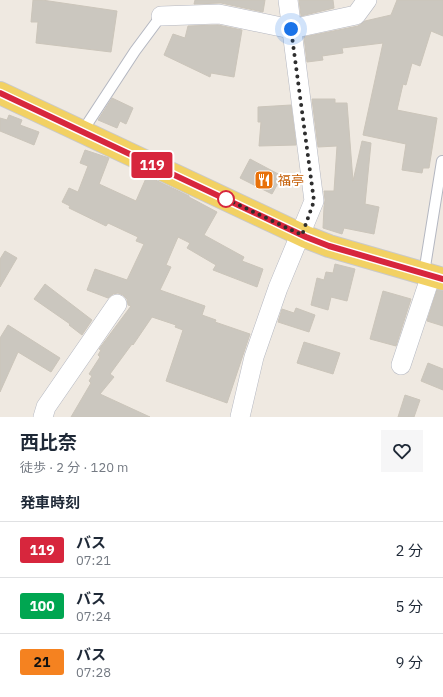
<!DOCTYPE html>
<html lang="ja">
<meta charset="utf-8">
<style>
body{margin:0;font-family:"IBM Plex Sans","Noto Sans JP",sans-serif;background:#f6f6f7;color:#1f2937;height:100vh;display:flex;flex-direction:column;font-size:15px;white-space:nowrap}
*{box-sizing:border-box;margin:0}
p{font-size:13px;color:#747a83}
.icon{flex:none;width:22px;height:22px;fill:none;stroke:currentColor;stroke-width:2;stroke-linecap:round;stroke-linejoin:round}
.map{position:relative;height:417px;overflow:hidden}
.side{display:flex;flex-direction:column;background:#fff;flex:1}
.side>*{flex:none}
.badge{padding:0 8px;border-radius:3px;font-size:14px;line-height:26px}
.you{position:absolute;width:20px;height:20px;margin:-10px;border:3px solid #fff;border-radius:50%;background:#1a73e8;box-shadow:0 0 0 6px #1a73e833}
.map>.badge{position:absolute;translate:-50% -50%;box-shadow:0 0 0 2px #fff}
h2{padding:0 20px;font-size:15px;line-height:36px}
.round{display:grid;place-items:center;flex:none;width:42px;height:42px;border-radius:0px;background:#f6f6f7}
.summary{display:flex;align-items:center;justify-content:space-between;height:68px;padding:0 20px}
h1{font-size:19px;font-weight:700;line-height:30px}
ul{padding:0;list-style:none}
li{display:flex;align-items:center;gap:12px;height:56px;padding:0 20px;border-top:1px solid #e0e1e3}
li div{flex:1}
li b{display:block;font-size:15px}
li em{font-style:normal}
li .badge{min-width:44px;font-weight:700;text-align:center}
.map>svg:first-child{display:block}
.building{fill:#cbc7bf;stroke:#cbc5ba}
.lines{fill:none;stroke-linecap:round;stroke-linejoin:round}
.service-casing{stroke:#b4b7c1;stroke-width:12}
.minor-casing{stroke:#b4b7c1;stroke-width:20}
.primary-casing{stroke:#c9c9c9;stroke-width:24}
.service{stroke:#fff;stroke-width:10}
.minor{stroke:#fff;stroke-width:19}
.primary{stroke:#f2d163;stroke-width:22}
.line-casing{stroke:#fff;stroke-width:9}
.line{stroke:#d7263d;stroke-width:6}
.walk{stroke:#2e2e2e;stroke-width:4;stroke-dasharray:0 7.2}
.stop-dot{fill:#fff;stroke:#d7263d;stroke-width:2}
.labels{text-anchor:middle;stroke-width:4;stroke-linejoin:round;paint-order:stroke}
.food-label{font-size:13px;fill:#c56008;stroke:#fff;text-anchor:start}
</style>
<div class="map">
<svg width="443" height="417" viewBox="0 0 443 417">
<rect width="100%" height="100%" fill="#efe9e1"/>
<g class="building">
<path d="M33,0H42L117,11L111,52L36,43L38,22H31Z"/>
<path d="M195,0H265L263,12L221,3L194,4Z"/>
<path d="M299,0H333L334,8L301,16Z"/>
<path d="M397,0H443V36L431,31L420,66L412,63L406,85L403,84L397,110L437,118L429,168H423L422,173L402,170L406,144L363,135L383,43L342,48L343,53L322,56L323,60L307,62L304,37L358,26L365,21L391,15Z"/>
<path d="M218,25L242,30L234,77L211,73L210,77L164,55L173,34L185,38L188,26Z"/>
<path d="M112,98L133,108L126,124L120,121L117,128L98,120Z"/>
<path d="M312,99H335V103H347L353,181L362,141L371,143L365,204L379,207L374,234L344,228L342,234L323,228L324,207L325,200L324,191H334L337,146L318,147Z"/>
<path d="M291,105L296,145L259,146L261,122H258V107Z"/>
<path d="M9,115L22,120L20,125L39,132L34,145L0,131V118L7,120Z"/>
<path d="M85,150L109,158L99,184L136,201L147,176L189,196V197L217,212L204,235L244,257L242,261L263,269L257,287L213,270L216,265L187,248L190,243L178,237L166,265L171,267L160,290L205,306L202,315L216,320L215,322L250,334L227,403L166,381L183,330L175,327L176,325L152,317L133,345L132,344L110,374L114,377L100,394L150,417H71L91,383L89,381L92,376L89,374L100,357L98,355L101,350L99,349L131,306L128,305L127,299L123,295L118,293L113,294L108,298L87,290L95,269L127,280L144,244L136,241L138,237L108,223L106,226L69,208L70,206L62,202L69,188L78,192L88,166L80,163Z"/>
<path d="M250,159L282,176L272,194L240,178Z"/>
<path d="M5,251L17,258L0,287V259Z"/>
<path d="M335,264L355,269L347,301L331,297L328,310L311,305L317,278L324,280L326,272L333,273Z"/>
<path d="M45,284L92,320L82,335L69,325L70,324L34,299Z"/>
<path d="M437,290L443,291V326L427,321Z"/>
<path d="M383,291L411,299L396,346L370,339Z"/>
<path d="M296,308L315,315L309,332L278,322L282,309L294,313Z"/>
<path d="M8,325L60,358L51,372L18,352L0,392V338Z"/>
<path d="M304,342L340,353L333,374L297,363Z"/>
<path d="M428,363L443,369V390L421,381Z"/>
<path d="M405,395L420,400L414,417H398Z"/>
</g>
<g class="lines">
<defs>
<g id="service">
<path d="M82,132L135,51L161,16"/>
<path d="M424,273L442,161"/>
</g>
<g id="minor">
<path d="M161,16L219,14L291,29L356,15L367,0"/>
<path d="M401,365L431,275"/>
<path d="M43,417L46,407L117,304"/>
<path d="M240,417L254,357L278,288L314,201L288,0"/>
</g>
<path id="primary" d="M0,93L306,237L329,246L443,279"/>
</defs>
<use href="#service" class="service-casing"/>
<use href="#minor" class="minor-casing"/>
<use href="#primary" class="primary-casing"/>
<use href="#service" class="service"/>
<use href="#minor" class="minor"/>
<use href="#primary" class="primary"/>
</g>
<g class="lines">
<defs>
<path id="line" d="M0,93L306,237L329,246L443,279"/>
</defs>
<use href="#line" class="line-casing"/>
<use href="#line" class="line"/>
<path class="walk" d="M226,199L220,196L302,235L314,201L291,29"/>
</g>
<defs>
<symbol id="restaurant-square" viewBox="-11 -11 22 22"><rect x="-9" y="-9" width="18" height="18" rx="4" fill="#e8710a" stroke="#fff"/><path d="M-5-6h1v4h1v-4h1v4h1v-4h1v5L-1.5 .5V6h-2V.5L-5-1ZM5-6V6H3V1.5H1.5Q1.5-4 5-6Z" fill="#fff"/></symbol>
</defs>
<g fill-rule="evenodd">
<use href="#restaurant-square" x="253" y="169" width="22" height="22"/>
</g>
<circle class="stop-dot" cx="226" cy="199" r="8"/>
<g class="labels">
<g class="food-label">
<text x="278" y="185">福亭</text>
</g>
</g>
</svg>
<div class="you" style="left:291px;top:29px"></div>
<b class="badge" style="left:152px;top:165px;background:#d7263d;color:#fff">119</b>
</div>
<section class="side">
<div class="summary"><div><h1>西比奈</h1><p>徒歩 · 2 分 · 120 m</p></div><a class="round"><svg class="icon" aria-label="heart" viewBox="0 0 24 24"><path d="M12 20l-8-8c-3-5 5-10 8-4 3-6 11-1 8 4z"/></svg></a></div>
<h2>発車時刻</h2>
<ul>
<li><span class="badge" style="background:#d7263d;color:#fff">119</span><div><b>バス</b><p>07:21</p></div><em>2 分</em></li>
<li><span class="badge" style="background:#00a651;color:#fff">100</span><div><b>バス</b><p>07:24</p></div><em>5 分</em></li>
<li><span class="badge" style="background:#f58220;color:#111">21</span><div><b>バス</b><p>07:28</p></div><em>9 分</em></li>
</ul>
</section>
